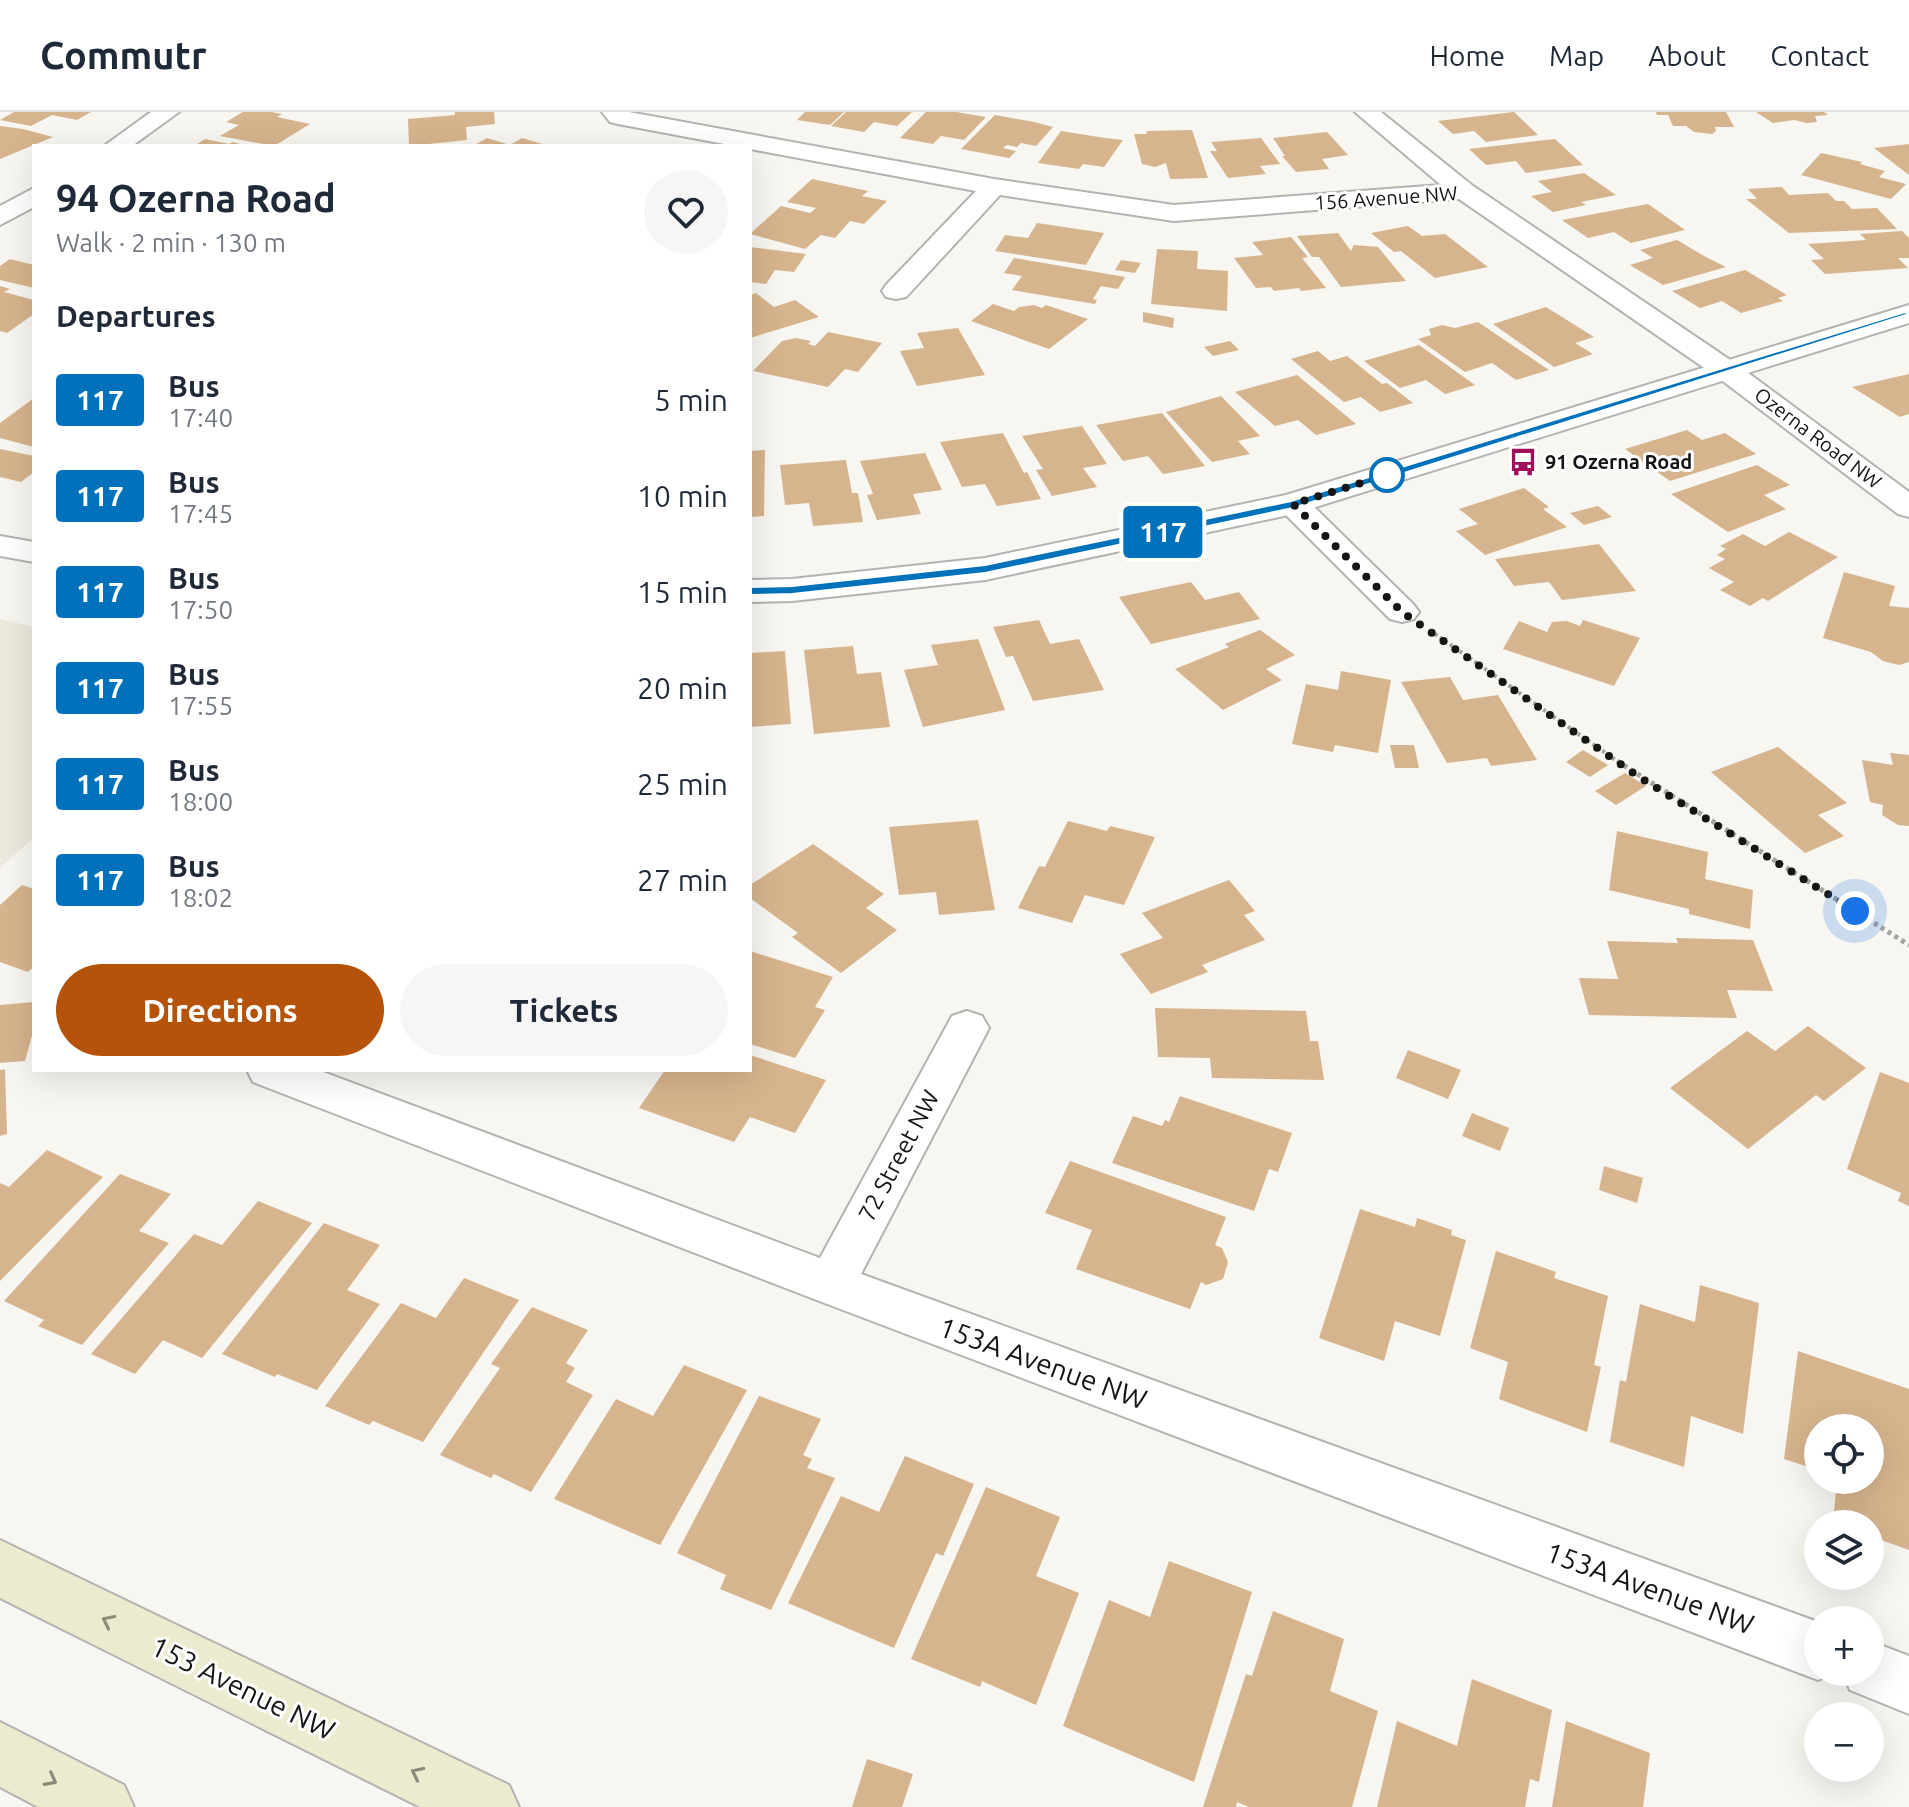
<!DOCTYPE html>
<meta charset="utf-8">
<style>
body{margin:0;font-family:Ubuntu,sans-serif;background:#f6f6f7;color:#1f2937;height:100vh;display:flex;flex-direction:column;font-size:30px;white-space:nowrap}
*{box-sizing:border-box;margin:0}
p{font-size:26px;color:#747a83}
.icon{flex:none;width:44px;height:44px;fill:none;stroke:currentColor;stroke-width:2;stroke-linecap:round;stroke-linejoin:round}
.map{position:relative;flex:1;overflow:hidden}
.details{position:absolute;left:32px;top:32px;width:720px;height:928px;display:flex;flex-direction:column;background:#fff;border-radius:0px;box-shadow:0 8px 32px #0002}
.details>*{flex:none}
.badge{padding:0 16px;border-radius:6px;font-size:28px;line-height:52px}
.tools{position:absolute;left:1804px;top:1302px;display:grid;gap:16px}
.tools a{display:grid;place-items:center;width:80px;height:80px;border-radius:50%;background:#fff;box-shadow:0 8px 32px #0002;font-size:40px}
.you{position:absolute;width:40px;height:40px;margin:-20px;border:6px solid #fff;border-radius:50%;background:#1a73e8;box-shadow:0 0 0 12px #1a73e833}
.map>.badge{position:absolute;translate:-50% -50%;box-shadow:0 0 0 4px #fff}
h2{padding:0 24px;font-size:30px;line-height:72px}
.round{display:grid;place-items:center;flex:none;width:84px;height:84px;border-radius:42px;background:#f6f6f7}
.overview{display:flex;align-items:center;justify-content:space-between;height:136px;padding:0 24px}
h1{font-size:38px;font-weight:700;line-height:60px}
.action{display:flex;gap:16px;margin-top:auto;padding:16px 24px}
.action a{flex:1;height:92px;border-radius:48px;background:#b45309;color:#fff;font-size:32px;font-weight:700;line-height:92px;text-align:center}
.action a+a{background:#f6f6f7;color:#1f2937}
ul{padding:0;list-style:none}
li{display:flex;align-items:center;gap:24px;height:96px;padding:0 24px}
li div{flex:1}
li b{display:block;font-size:30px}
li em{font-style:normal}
li .badge{min-width:88px;font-weight:700;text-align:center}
header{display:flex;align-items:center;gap:48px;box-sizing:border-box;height:112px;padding:0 40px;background:#fff;border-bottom:2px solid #e0e1e3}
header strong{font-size:38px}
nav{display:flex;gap:44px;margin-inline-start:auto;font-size:28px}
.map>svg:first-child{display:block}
.built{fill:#eee9de}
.building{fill:#d6b48d}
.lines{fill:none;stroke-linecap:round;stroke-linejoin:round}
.minor-casing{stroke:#b5b3af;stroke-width:4}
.tertiary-casing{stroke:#b5b3af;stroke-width:4}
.secondary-casing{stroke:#b5b3af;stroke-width:4}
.path-far1{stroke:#a4a3a0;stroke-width:4;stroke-dasharray:3 3;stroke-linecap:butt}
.path{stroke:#a4a3a0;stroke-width:5;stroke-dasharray:4 4;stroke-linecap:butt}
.minor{fill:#fff;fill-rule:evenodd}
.tertiary{fill:#fff;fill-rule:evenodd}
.secondary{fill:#ecebd0;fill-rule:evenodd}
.oneway{stroke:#8c8b7b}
.line{fill:#0072bc;stroke:#fff;stroke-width:2}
.walk{stroke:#161514;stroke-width:8;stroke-dasharray:0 14.4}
.stop-dot{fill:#fff;stroke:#0072bc;stroke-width:4}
.labels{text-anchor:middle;stroke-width:6;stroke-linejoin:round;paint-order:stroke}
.far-street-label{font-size:20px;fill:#161514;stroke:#fff}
.far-poi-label{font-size:20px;font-weight:bold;fill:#161514;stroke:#fff;text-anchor:start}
.street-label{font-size:24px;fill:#161514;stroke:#fff}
.near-street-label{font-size:28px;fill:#161514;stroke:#fff}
</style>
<header>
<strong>Commutr</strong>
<nav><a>Home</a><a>Map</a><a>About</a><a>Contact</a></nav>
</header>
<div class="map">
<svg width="1909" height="1695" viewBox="0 0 1909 1695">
<rect width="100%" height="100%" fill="#f7f6f1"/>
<path class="built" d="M0,507L34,515V725L0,756Z"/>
<g class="building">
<path d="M14,0H91L77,8L52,3L31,14L0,8Z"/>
<path d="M243,0H271L282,2L277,5L310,12L274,34L220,24L239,13L226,10Z"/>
<path d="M455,0H494L495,12L466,15L467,28L409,34L408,7L455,3Z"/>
<path d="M805,0H844L830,13L797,8Z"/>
<path d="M846,0H912L897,14L874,10L864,20L831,14Z"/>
<path d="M926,0H956L986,5L964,28L941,24L933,32L900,26Z"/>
<path d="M1514,0L1538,23L1486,30L1474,19L1453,22L1438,9Z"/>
<path d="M1656,0H1726L1734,15H1715L1716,19L1712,22L1694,20L1686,14H1673L1668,3H1657Z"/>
<path d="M1756,0H1824L1828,3L1815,4L1817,10L1807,11L1794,8L1773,11Z"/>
<path d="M995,3L1034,10L1053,15L1036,34L1021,31L1017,35L1007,33L1003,36L1016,39L1009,46L961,37Z"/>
<path d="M0,14L23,17L53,25L0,47Z"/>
<path d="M1192,18L1208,66L1170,67L1166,51L1155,55L1142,52L1134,22H1147L1146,19Z"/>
<path d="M1061,19L1105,26L1123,28L1104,55L1083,52L1079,57L1038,51Z"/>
<path d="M1327,20L1348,43L1322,47L1329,57L1296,60L1282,44H1285L1273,26Z"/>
<path d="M487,26L510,33L522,26L546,33L473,34Z"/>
<path d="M1261,26L1280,52L1260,54L1266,62L1228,66L1210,39H1217L1211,30Z"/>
<path d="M205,27L229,32L233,30L247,34H194Z"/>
<path d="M1555,27L1583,53L1526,61L1516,49L1486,53L1469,37Z"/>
<path d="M1909,32V63L1874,36Z"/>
<path d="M1821,41L1862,50L1860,52L1885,59L1879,65L1906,72L1891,87L1801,63Z"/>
<path d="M1584,61L1616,83L1581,90L1586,93L1553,100L1531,84L1552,80L1538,69Z"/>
<path d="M812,67L868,79L862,84L887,89L864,112L850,109L835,126L821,123L805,137L750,122L781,94L810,101L816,96L787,90Z"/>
<path d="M1782,75L1789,83L1828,81L1836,89H1844L1852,97L1877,96L1897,117L1789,121L1746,87H1757L1748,77Z"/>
<path d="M1648,92L1685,118L1631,131L1614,120L1588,126L1562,108Z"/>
<path d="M1037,111L1104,121L1086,153L995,139L1005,123L1028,126Z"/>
<path d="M1408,114L1422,124L1445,122L1488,155L1435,166L1401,139L1394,140L1371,121Z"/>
<path d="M1902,119L1909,126V146H1898L1908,156L1825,162L1811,148L1824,147L1808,132L1866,128L1860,122Z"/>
<path d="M1338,121L1351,139L1354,133L1378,135L1406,169L1341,175L1319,145H1312L1297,124Z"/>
<path d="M1291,125L1308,145L1302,146L1326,176L1301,179L1299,176L1274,179L1271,175L1256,176L1234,146L1263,143L1252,130Z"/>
<path d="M1677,128L1704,144L1726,155L1663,173L1630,153L1653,146L1640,138Z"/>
<path d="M750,135L806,142L794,160L775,158L766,172L750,170Z"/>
<path d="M1157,137L1198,139L1197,157L1228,159L1227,199L1151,192Z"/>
<path d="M1014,146L1125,165L1118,177L1101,174L1093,187L1097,188L1095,192L1012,178L1022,164L1004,161Z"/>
<path d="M10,147L34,153V176L0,168V154Z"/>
<path d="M1121,148L1141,151L1135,161L1115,158Z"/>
<path d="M1745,158L1787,183L1778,186L1783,189L1741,201L1722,189L1700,196L1672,179Z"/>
<path d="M0,174L10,177L4,180L34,188V202L7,221L0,219Z"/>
<path d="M756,181L774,195L795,188L819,205L750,226V183Z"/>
<path d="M993,192L1014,199L1019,195L1034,193L1042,196L1046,193L1088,207L1049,237L971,209Z"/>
<path d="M1546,195L1594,225L1575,231L1593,242L1554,255L1493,212Z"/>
<path d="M1143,200L1174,206L1173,216L1143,210Z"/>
<path d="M1478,210L1549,258L1516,268L1492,251L1465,260L1418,227L1431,223L1429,217L1442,213L1455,216Z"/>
<path d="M958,216L985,263L917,274L900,239L924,236L917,221Z"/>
<path d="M828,220L882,231L858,260L845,257L828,275L753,259L782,229L796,226L811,229L808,232L815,234Z"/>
<path d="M1230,229L1239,238L1213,244L1204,235Z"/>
<path d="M1419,233L1475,273L1445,282L1426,268L1400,276L1364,249Z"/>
<path d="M1318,239L1330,249L1347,244L1382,272L1387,271L1413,291L1380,300L1361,285L1344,290L1291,247Z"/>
<path d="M1909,262V302L1900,305L1852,275Z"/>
<path d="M1297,263L1356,312L1316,323L1298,308L1275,314L1235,280Z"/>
<path d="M1221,284L1260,324L1238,329L1250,342L1212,350L1166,300Z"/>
<path d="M34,286V335L0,326V311Z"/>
<path d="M1162,301L1205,354L1163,362L1148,344L1123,349L1096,313Z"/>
<path d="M1082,314L1107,352L1083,356L1097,375L1052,384L1036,358L1043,357L1022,324Z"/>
<path d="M1687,318L1702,328L1725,321L1756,342L1670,369L1625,337Z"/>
<path d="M1003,321L1024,361L1027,360L1041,387L997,394L985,372L962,375L940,330Z"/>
<path d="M0,337L34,344V360L21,370L0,365Z"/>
<path d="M765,338L764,404L750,405V339Z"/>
<path d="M925,341L942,378L913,382L921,402L877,408L867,383L873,382L860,349Z"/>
<path d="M846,348L852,381H858L863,410L813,414L809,391L785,393L780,353Z"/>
<path d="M1757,353L1790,373L1764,383L1786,397L1728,420L1671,382Z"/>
<path d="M1524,376L1549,395L1543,397L1567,415L1485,443L1456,419L1478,412L1459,397Z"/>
<path d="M1598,394L1612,405L1584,413L1570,401Z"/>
<path d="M1789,420L1838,445L1768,489L1763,486L1750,494L1720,478L1734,470L1709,456L1725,447L1717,443L1726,437L1720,434L1743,422L1765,434Z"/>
<path d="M1599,432L1636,479L1562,488L1549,470L1514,474L1495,447Z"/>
<path d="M1844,460L1895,474L1889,494L1909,496V550L1899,553L1883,549L1871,540L1823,526Z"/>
<path d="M1191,470L1205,488L1239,480L1260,507L1151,532L1119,485Z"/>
<path d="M1039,508L1050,532L1079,527L1104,578L1033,589L1013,544L1006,545L993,515Z"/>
<path d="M1583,508L1640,526L1614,574L1503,537L1519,509L1547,520L1552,510L1567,509L1580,514Z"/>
<path d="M1260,518L1295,543L1266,557L1282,568L1223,598L1175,557L1229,535L1225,532Z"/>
<path d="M978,527L1005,598L923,615L904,558L938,553L931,533Z"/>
<path d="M853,534L857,562L881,560L890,615L814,622L804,538Z"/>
<path d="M785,539L791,612L750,615V541Z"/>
<path d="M1341,559L1391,568L1378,641L1335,633L1333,640L1292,632L1306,572L1338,578Z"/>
<path d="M1450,565L1463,588L1498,583L1537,648L1491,654L1487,646L1447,651L1401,570Z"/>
<path d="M1390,633H1414L1419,656H1395Z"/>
<path d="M1778,635L1847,691L1818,703L1844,724L1805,741L1711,660Z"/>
<path d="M1583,638L1608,653L1590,665L1566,650Z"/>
<path d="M1890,641L1909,643V714L1898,713L1882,703L1883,693L1870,690L1862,648L1893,653Z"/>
<path d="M1625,661L1646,674L1616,693L1595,679Z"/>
<path d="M978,708L995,798L939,803L936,780L899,783L889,715Z"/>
<path d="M1068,709L1107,719L1110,714L1155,725L1124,793L1085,783L1072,811L1018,796L1039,754L1045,755Z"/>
<path d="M1617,719L1708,740L1705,767L1753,778L1750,817L1689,802V797L1609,778Z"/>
<path d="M813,732L884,782L866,796L897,818L841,861L792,825L798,821L750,786V773Z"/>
<path d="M1229,768L1255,799L1244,803L1265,828L1202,853L1208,860L1151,882L1120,842L1163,826L1142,801Z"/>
<path d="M22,773L34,777V855L28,860L0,850V793Z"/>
<path d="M1676,826L1753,828L1773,879L1727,878L1737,906L1589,903L1579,866L1618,867L1607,829L1678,831Z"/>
<path d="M750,839L833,865L815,895L825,898L795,946L750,932Z"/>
<path d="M34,890V916L25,949L0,951V893Z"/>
<path d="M1155,896L1306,899L1310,929H1318L1324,968L1212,966L1210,946L1158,945Z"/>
<path d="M1808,914L1866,956L1824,989L1816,983L1748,1037L1670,976L1747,919L1775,939Z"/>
<path d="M1408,938L1461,958L1448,987L1396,966Z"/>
<path d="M750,943L826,968L795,1021L750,1005L734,1030L639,996L665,958H750Z"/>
<path d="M5,957L7,1022L0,1024V958Z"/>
<path d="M1880,960L1909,971V1094L1898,1089L1901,1081L1847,1057Z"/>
<path d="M1180,984L1292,1021L1278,1060L1269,1057L1254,1099L1112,1051L1133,1004L1162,1014L1165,1008L1169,1010Z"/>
<path d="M1472,1001L1509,1016L1500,1039L1462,1024Z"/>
<path d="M47,1038L103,1065L0,1169V1071L9,1075Z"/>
<path d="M1070,1049L1226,1105L1215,1133L1222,1136L1228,1150L1223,1167L1206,1173L1201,1170L1190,1197L1076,1157L1092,1118L1045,1101Z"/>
<path d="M1604,1054L1643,1066L1637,1091L1599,1078Z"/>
<path d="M120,1062L171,1082L139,1119L169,1131L82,1233L38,1214L44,1208L4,1189Z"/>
<path d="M258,1089L312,1111L202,1246L163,1228L135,1262L91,1242L194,1122L222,1133Z"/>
<path d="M1360,1097L1415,1115L1417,1106L1452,1118L1451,1123L1466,1128L1440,1224L1395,1209L1384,1249L1319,1226Z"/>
<path d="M324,1111L380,1133L347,1178L380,1192L317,1278L277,1262L275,1265L222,1242Z"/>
<path d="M1496,1139L1556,1160L1554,1166L1608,1184L1594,1253L1601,1255L1587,1320L1499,1287L1508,1250L1470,1236Z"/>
<path d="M464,1166L519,1188L423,1330L373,1309L369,1313L325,1294L401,1191L436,1206Z"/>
<path d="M1700,1173L1759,1191L1743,1322L1691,1304L1684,1355L1610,1330L1620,1268L1626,1270L1640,1192L1695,1210Z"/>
<path d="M532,1195L588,1218L566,1251L575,1256L566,1270L593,1283L531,1380L494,1362L491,1366L440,1343L500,1256L491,1252Z"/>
<path d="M1798,1239L1909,1277V1438L1870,1424V1412L1833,1411L1837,1368H1870V1316H1818V1358L1784,1347Z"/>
<path d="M684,1253L747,1278L660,1433L554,1387L616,1287L653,1304Z"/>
<path d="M759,1284L821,1307L803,1343L812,1347L807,1356L835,1366L771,1498L720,1477L726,1463L677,1441Z"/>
<path d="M905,1344L974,1372L943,1444L936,1441L894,1536L788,1491L841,1384L879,1400Z"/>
<path d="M986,1375L1060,1405L1036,1464L1079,1481L1036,1593L982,1569L980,1575L911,1547Z"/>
<path d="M1169,1449L1252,1480L1194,1670L1063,1614L1109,1488L1150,1505Z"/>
<path d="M1273,1499L1344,1527L1330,1579L1378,1599L1352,1695H1249L1237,1690L1236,1695H1203L1246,1562L1252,1564Z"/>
<path d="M1472,1567L1552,1598L1539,1670L1530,1667L1525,1695H1377L1397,1609L1457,1634Z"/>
<path d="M1566,1609L1650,1641L1643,1695H1552Z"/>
<path d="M867,1647L913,1662L902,1695H852Z"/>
</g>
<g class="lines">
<defs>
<g id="minor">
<path d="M151,0H179L132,34H104Z"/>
<path d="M602,0H629L994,67L1174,93L1441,73L1355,0H1381L1473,74L1736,252L1909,380V405L1898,402L1716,264L1459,87L1174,109L1000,83L906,185L896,187L886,185L882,179L886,173L976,79L750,37V34H735L618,12L610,10Z"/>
<path d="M34,76V95L0,113V94Z"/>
<path d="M1293,382L1304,385L1414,493L1419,500L1414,507L1402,510L1390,507L1282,399L1277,392L1282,385Z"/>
<path d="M967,899L982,904L989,916L861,1162L1818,1510V1560H1836L1818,1568L814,1187L253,970L247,958H318L820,1146L952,904Z"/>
<path d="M1870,1529L1909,1544V1602L1850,1578L1842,1560H1870Z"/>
</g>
<g id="tertiary">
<path d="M1909,193V211L1293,402L985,468L792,489L750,490V468L792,467L985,446L1286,383Z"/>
<path d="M0,424L34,430V450L0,444Z"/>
</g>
<g id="secondary">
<path d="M0,1428L509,1673L519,1695H420L0,1486Z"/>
<path d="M0,1610L124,1673L134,1695H38L0,1675Z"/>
</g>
</defs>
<use href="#minor" class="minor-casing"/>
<use href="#tertiary" class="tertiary-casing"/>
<use href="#secondary" class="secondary-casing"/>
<path class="path-far1" d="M1435,522L1620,651"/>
<path class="path" d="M1617,649L1909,833"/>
<use href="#minor" class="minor"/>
<use href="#tertiary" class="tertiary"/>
<use href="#secondary" class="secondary"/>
</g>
<defs><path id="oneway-chevron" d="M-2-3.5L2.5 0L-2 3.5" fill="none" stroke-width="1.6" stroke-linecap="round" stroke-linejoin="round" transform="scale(2)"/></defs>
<g class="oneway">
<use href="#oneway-chevron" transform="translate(108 1509) rotate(-154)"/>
<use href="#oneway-chevron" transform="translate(417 1661) rotate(-154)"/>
<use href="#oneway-chevron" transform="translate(51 1668) rotate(28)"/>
</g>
<path class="line" d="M1905,200L1909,202L1293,396L985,461L792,482L750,483L744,479L750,475L792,474L985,453L1291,389Z"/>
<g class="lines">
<path class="walk" d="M1387,363L1293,392L1402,500L1639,665L1855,799"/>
</g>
<defs>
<symbol id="bus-bare" viewBox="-9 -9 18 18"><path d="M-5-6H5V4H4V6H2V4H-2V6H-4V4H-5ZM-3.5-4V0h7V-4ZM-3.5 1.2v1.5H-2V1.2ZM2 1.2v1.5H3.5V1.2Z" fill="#9e0e5a" stroke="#fff" stroke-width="2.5" paint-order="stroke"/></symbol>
</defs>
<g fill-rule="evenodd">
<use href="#bus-bare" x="1503" y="330" width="40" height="40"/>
</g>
<circle class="stop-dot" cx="1387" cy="363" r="16"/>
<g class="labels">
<g class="far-street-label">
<text transform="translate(1386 86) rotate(-4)" y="7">156 Avenue NW</text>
<text transform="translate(1818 326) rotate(37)" y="7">Ozerna Road NW</text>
</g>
<g class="far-poi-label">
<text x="1545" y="357">91 Ozerna Road</text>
</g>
<g class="street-label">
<text transform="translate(899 1044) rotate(-62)" y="8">72 Street NW</text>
</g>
<g class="near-street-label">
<text transform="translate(1043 1251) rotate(20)" y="10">153A Avenue NW</text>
<text transform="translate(1650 1476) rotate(20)" y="10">153A Avenue NW</text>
<text transform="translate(243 1576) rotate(26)" y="10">153 Avenue NW</text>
</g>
</g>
</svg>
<div class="tools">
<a><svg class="icon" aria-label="locate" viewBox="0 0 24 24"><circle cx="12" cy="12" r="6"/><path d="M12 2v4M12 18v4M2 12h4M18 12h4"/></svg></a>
<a><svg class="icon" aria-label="layers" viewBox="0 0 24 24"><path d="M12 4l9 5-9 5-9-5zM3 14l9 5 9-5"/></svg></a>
<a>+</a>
<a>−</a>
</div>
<div class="you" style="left:1855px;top:799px"></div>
<b class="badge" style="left:1163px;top:420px;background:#0072bc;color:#fff">117</b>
<section class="details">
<div class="overview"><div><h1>94 Ozerna Road</h1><p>Walk · 2 min · 130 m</p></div><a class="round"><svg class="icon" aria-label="heart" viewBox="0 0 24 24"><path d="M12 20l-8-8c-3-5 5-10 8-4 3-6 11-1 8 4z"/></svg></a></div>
<h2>Departures</h2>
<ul>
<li><span class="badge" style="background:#0072bc;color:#fff">117</span><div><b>Bus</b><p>17:40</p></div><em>5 min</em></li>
<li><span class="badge" style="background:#0072bc;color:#fff">117</span><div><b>Bus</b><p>17:45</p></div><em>10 min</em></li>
<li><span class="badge" style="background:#0072bc;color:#fff">117</span><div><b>Bus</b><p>17:50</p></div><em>15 min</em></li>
<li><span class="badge" style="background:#0072bc;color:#fff">117</span><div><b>Bus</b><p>17:55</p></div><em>20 min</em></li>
<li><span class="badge" style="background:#0072bc;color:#fff">117</span><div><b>Bus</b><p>18:00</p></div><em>25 min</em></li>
<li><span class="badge" style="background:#0072bc;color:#fff">117</span><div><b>Bus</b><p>18:02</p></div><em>27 min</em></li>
</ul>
<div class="action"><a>Directions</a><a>Tickets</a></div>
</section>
</div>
